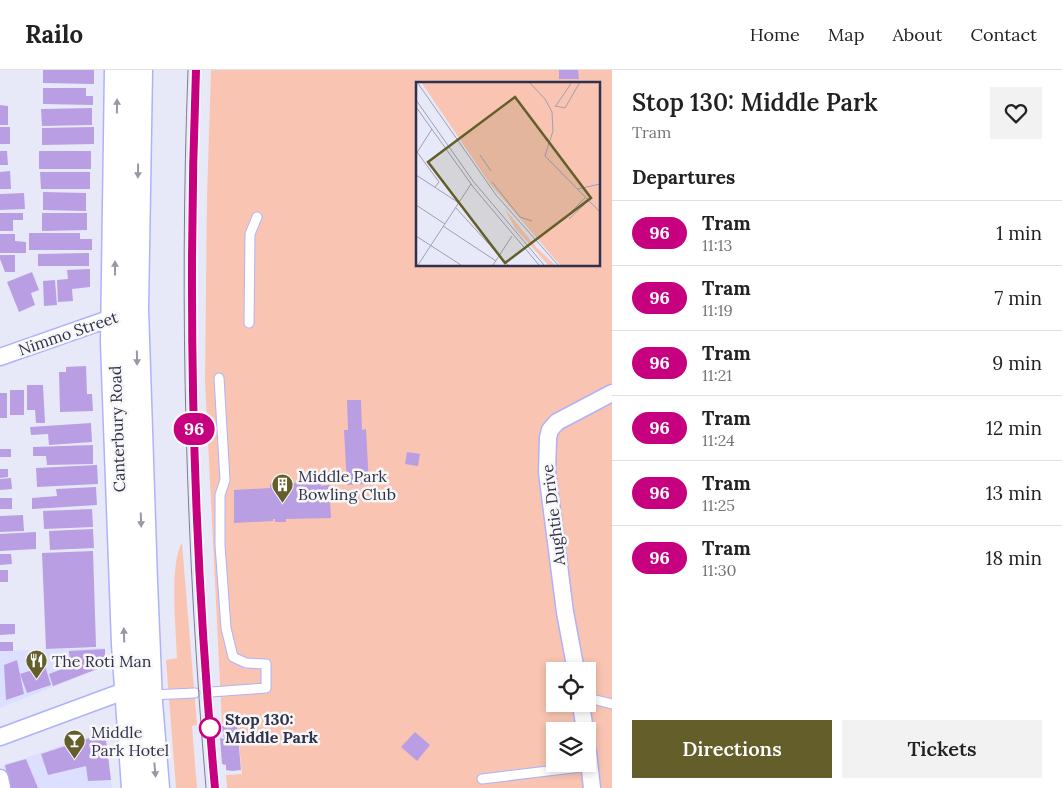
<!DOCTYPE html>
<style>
body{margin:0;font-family:Lora,serif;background:#f2f2f2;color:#222;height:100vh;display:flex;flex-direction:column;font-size:19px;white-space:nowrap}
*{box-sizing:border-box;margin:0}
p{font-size:16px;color:#767676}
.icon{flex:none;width:28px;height:28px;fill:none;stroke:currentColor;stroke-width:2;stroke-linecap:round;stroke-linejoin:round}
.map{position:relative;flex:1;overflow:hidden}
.details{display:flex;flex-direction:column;background:#fff;width:450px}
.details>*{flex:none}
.badge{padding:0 10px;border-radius:16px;font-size:18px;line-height:32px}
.buttons{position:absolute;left:546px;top:592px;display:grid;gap:10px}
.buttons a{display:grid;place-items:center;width:50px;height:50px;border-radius:0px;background:#fff;box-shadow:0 2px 8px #0003;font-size:25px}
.map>.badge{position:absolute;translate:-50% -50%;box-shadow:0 0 0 2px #fff}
h2{padding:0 20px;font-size:19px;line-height:45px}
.round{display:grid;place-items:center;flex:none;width:52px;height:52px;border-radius:0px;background:#f2f2f2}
.headline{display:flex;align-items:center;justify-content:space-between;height:85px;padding:0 20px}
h1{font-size:24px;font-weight:600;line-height:38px}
.primary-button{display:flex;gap:10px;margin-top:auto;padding:10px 20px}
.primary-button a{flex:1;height:58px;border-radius:0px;background:#645e2a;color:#fff;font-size:20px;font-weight:600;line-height:58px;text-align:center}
.primary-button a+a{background:#f2f2f2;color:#222}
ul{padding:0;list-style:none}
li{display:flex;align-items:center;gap:15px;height:65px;padding:0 20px;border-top:1px solid #e0e0e0}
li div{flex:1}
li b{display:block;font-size:19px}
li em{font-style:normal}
li .badge{min-width:55px;font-weight:700;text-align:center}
header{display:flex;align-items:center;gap:30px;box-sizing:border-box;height:70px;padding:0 25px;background:#fff;border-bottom:1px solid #e0e0e0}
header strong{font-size:24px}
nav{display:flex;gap:28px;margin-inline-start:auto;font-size:18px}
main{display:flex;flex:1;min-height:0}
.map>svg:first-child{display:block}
.built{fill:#dcdfff}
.green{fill:#f9c5b2;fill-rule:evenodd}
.building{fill:#b99ee3}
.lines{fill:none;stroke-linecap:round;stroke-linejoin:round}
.service-casing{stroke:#afb2f9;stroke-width:11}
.minor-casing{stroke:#afb2f9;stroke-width:19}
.primary-casing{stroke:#afb2f9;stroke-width:29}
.service{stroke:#fff;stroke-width:9}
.minor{stroke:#fff;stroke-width:16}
.primary{stroke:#fff;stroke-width:26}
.tram{stroke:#7c7d94;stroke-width:1}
.oneway{fill:#9898a6}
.line-casing{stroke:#fff;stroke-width:11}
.line{stroke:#c6007e;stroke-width:8}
.stop-dot{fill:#fff;stroke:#c6007e;stroke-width:2.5}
.labels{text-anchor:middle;stroke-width:5;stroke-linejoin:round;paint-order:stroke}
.street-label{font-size:16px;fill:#30314d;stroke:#f7f7f7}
.poi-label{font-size:16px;fill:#30314d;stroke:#f7f7f7;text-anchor:start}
.stop-label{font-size:16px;font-weight:bold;fill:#30314d;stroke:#f7f7f7;text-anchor:start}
.inset-road{fill:none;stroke:#9e9fb4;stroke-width:1}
.view{fill:#645e2a;fill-opacity:0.15;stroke:#645e2a;stroke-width:2.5}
.inset-edge{fill:none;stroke:#30314d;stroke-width:2.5}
</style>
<header>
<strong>Railo</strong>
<nav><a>Home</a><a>Map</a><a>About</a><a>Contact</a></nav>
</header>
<main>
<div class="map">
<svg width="612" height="718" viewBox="0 0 612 718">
<rect width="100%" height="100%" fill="#e8e9f8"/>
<g class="built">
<path d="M103,578V597L0,638V581Z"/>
<path d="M103,661L106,663L112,718H6L2,696Z"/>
</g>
<g class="green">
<path d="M211,0H612V718H227L226,705L242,704L237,654H222L205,311L207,126ZM417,14H598V195H417ZM555,601H588V634H555ZM555,661H588V694H555Z"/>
<path d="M182,473L197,655L192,656L197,718H176L166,590L177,588C176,561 169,493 182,473Z"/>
</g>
<g class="building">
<path d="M43,0H94V14L43,13Z"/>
<path d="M559,0H578L579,9H559Z"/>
<path d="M43,18H86V26H93V35L43,34Z"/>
<path d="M0,35L8,36V55H0Z"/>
<path d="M92,38V55L42,56L41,39Z"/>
<rect x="0" y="57" width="10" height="17"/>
<path d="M94,57V74L42,75V58Z"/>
<path d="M0,81H7L8,95H0Z"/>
<rect x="39" y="81" width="52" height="18"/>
<path d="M10,101L11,119H0V102Z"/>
<path d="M40,102H90V119H41Z"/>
<path d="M43,122L86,123V141L43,140Z"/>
<path d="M24,123L25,139L0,140V124Z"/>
<path d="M0,143H23V150H13V161H0Z"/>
<path d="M42,143H87V160L42,161Z"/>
<path d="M29,163H80V169H92V180H29Z"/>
<path d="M0,164H15V171L26,172V183H0Z"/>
<path d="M89,183V196H38V184Z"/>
<path d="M0,185H15V202H5L0,189Z"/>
<path d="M90,199V217L72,219L73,231L58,232L57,210L68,209L67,200Z"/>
<path d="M32,202L39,220L31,223L35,235L19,242L7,212Z"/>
<path d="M55,210L57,235L44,236L43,211Z"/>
<path d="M86,296L87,324H92L93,341L60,342L59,302H66V297Z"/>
<path d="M27,315H43L45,353H36L35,340H27Z"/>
<rect x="10" y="320" width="14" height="25"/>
<rect x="0" y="323" width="7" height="25"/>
<path d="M347,330H361L362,360L366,359L369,414L347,415L344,360H348Z"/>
<path d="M91,353L92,372L49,375L48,364L31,365L30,357Z"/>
<path d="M93,375V394L47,395L46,386H33V377Z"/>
<rect x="0" y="379" width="11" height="8"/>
<path d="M407,382L420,384L418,396L405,394Z"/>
<path d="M97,395L98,414L37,417L36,398Z"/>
<path d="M0,399H8V407L0,408Z"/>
<path d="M11,408L12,419L0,420V409Z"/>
<path d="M321,412V416L329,415L331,448L286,449V452H275V449H273V451L234,453V420L270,418V414Z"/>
<path d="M96,417L97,435L32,439V428L57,426L56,419Z"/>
<rect x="0" y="428" width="12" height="11"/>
<path d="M92,439L93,457L44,459L43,441Z"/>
<path d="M23,445L24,461L0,462V446Z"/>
<path d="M93,459L94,478L50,480L49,461Z"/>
<path d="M36,462V479L0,481V464Z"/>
<path d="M93,481L96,577L46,579L42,483Z"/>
<path d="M0,484H11L12,494L0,495Z"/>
<rect x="0" y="500" width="8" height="12"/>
<path d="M0,554H15V564L0,565Z"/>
<rect x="0" y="572" width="13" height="9"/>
<path d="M105,579V596L53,616L49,604L70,596L69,581Z"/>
<path d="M17,590L24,624L6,630L4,595Z"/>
<path d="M45,596L51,615L27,623L20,604Z"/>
<path d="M237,655L241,700L232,701L226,700V695L222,694L220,668L224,669L222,656Z"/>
<path d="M415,662L430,675L417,691L401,677Z"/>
<path d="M105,663L111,710L88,711L86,696L48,705L41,684Z"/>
<path d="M26,689L38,718H10L5,695Z"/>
</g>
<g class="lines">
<defs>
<g id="service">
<path d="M249,253L250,164L257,147"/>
<path d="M211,622L266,618V594L246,593L233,587L226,558L220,475V425L225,410L219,308"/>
<path d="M152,625L195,623"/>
<path d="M588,630H596L612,634"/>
<path d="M482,709L589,696"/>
</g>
<g id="minor">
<path d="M0,287L120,245"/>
<path d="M576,601L565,542L547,402L548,368L550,360L557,352L612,323"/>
<path d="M581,634L585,661"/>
<path d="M0,667L127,620"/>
<path d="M588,682L592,718"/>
<path d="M0,708L2,718"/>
</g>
<g id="primary">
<path d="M118,0L114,273L125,574L135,718"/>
<path d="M139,0L135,239L144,512L149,632L156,718"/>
</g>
</defs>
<use href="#service" class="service-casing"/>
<use href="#minor" class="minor-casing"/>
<use href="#primary" class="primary-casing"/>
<use href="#service" class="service"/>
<use href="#minor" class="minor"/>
<use href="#primary" class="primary"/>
<g class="tram">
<path d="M188,0C179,240 186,479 206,718"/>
<path d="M196,0C187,240 194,479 215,718"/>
</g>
</g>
<defs><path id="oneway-solid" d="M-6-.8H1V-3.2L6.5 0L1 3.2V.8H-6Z" transform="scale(1.25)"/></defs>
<g class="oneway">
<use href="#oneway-solid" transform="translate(117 36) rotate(-89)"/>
<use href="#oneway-solid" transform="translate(138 101) rotate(91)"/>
<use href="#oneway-solid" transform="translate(115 198) rotate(-90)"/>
<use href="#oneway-solid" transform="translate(137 288) rotate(89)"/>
<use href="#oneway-solid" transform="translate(141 450) rotate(88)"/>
<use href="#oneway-solid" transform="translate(124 565) rotate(-92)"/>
<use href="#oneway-solid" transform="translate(155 700) rotate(85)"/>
</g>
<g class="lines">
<defs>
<path id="line" d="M196,0C187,239 193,479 215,718"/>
</defs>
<use href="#line" class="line-casing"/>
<use href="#line" class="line"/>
</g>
<defs>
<symbol id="building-pin" viewBox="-11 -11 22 30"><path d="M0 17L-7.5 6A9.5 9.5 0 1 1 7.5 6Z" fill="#645e2a" stroke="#f7f7f7"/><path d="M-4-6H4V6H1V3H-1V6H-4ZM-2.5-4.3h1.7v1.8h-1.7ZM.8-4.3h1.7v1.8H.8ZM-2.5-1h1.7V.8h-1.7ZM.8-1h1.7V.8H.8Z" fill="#fff"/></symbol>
<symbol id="restaurant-pin" viewBox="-11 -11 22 30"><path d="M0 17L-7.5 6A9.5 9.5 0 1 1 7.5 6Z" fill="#645e2a" stroke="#f7f7f7"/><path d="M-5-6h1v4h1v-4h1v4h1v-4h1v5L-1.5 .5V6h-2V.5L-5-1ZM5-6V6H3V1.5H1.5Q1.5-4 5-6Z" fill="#fff"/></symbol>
<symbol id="bar-pin" viewBox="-11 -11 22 30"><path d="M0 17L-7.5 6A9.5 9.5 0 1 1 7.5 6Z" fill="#645e2a" stroke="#f7f7f7"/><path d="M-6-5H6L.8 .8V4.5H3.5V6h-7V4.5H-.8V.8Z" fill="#fff"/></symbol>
</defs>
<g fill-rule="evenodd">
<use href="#building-pin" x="270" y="402" width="25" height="34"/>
<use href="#restaurant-pin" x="24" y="578" width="25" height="34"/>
<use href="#bar-pin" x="62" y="658" width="25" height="34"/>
</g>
<circle class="stop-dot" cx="210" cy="658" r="10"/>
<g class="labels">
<g class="street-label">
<text transform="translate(68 263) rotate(-19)" y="6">Nimmo Street</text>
<text transform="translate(117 359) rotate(-92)" y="6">Canterbury Road</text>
<text transform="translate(553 445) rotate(-97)" y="6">Aughtie Drive</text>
</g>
<g class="poi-label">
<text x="298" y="412">Middle Park<tspan x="298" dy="18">Bowling Club</tspan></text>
<text x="52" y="597">The Roti Man</text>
<text x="91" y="668">Middle<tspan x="91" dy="18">Park Hotel</tspan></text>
</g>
<g class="stop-label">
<text x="225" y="655">Stop 130:<tspan x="225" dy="18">Middle Park</tspan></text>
</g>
</g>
<g transform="translate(416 12)">
<rect width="184" height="184" fill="#e8e9f8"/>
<path d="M5,0H184V183H144L74,102ZM89,127L121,166L139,183H132L99,146Z" fill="#f9c5b2"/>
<path class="inset-road" d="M1,0L80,113L142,183M113,0L129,17L136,30L137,49L129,74L184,130M0,18L57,99L128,183M140,24L149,26L164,0M0,25L58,106L123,183M139,25L156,0M1,70L23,100L19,105M0,72L16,47M64,73L75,89M0,93L43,121M76,100L104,135L116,139M162,107L184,102M0,123L29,142M40,126L92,183M156,129L170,115M153,137L169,122M27,144L80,179M0,154L45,183M2,183L55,102M77,183L96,154"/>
<path class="view" d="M99,15L175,116L89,181L12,80Z"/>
<rect width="184" height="184" class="inset-edge"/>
</g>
</svg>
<div class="buttons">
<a><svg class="icon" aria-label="locate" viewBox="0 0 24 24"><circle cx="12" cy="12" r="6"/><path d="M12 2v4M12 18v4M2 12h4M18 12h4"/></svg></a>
<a><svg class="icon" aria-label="layers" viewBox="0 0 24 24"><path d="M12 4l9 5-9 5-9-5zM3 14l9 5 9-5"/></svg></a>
</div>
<b class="badge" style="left:194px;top:359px;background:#c6007e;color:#fff">96</b>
</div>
<section class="details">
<div class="headline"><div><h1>Stop 130: Middle Park</h1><p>Tram</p></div><a class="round"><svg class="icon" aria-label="heart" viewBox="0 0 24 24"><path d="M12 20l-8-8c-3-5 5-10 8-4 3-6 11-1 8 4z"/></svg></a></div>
<h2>Departures</h2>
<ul>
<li><span class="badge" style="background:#c6007e;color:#fff">96</span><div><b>Tram</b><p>11:13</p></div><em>1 min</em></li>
<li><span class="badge" style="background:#c6007e;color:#fff">96</span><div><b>Tram</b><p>11:19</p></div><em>7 min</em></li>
<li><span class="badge" style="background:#c6007e;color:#fff">96</span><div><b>Tram</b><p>11:21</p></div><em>9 min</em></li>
<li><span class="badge" style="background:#c6007e;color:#fff">96</span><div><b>Tram</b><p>11:24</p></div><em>12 min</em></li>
<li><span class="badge" style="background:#c6007e;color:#fff">96</span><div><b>Tram</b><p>11:25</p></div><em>13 min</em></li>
<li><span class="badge" style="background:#c6007e;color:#fff">96</span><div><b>Tram</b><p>11:30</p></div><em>18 min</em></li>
</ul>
<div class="primary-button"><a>Directions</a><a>Tickets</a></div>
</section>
</main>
